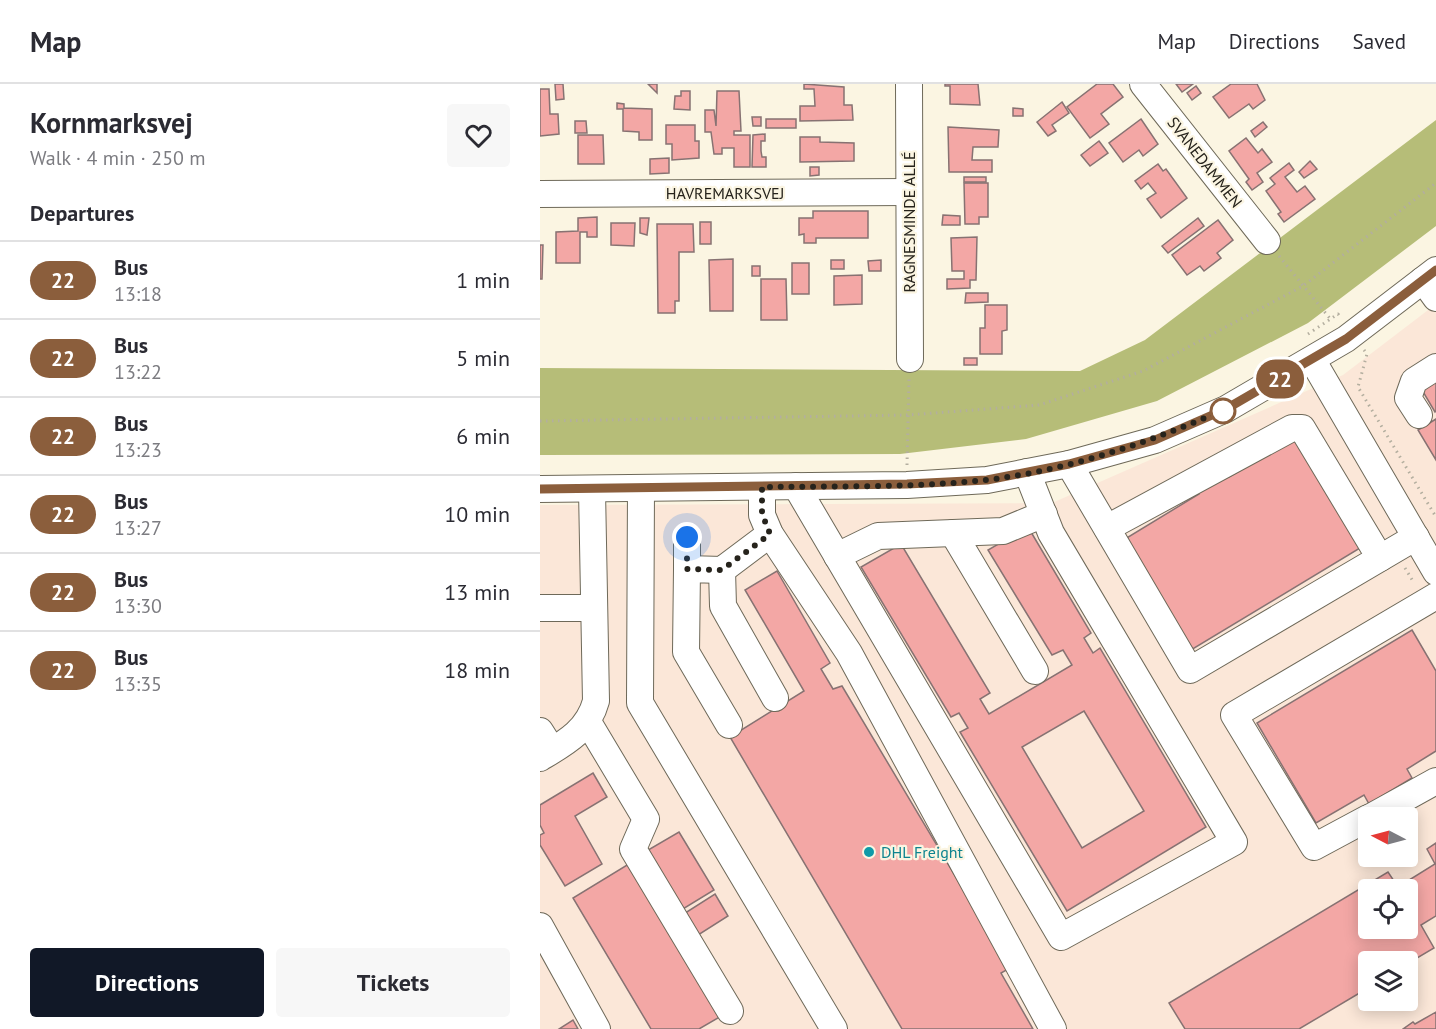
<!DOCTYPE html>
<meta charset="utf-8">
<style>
body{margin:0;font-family:"PT Sans",sans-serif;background:#f7f7f7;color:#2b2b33;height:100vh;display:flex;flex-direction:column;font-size:22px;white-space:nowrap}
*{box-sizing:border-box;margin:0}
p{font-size:20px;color:#7c7c81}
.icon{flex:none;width:33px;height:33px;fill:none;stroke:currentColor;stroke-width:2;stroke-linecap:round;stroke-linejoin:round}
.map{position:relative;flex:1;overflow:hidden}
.panel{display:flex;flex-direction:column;background:#fff;width:540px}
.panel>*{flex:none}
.badge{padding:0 12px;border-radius:20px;font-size:21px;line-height:39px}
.needle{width:39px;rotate:276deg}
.controls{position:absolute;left:818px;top:723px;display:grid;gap:12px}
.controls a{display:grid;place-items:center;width:60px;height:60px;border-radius:6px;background:#fff;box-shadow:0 3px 15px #0003;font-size:30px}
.you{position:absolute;width:30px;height:30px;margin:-15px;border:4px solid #fff;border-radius:50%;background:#1a73e8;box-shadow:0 0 0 9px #1a73e833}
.map>.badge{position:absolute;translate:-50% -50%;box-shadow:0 0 0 3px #fff}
h2{padding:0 30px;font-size:22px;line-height:54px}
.round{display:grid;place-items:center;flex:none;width:63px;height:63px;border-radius:6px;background:#f7f7f7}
.headline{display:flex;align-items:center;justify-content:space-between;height:102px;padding:0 30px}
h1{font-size:28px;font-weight:700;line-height:45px}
.button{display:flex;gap:12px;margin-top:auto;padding:12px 30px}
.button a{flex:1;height:69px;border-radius:6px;background:#111827;color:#fff;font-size:24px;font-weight:700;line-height:69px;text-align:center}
.button a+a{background:#f7f7f7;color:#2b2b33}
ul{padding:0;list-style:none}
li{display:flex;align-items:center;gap:18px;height:78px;padding:0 30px;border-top:2px solid #e1e1e2}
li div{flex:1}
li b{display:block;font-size:22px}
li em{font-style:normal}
li .badge{min-width:66px;font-weight:700;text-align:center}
header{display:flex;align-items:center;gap:36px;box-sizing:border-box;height:84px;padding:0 30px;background:#fff;border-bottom:2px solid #e1e1e2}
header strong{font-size:28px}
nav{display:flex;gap:33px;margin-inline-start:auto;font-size:21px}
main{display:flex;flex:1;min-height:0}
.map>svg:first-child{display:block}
.industrial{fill:#fbe7d8;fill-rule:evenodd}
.forest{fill:#b6bd78}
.building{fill:#f3a7a5;stroke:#877272;stroke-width:1.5;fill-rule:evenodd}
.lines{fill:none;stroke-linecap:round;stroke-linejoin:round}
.minor-casing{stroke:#6e6959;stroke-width:28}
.path{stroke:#b3ae9f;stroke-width:3;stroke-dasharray:1.5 4.5;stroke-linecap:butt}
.minor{stroke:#fff;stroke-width:26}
.line-casing{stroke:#fff;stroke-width:14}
.line{stroke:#8b5e3c;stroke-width:9}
.walk{stroke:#26231c;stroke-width:6;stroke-dasharray:0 10.8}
.stop-dot{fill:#fff;stroke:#8b5e3c;stroke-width:3}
.culture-dot{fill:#0f9aa8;stroke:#fbf5e2;stroke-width:2}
.labels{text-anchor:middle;stroke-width:4.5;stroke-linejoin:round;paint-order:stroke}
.street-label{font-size:16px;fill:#26231c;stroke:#fbf5e2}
.culture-label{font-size:16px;fill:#0d838f;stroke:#fbf5e2;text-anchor:start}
</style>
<header>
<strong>Map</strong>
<nav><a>Map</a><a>Directions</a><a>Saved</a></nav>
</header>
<main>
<section class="panel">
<div class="headline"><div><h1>Kornmarksvej</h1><p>Walk · 4 min · 250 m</p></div><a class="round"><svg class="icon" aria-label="heart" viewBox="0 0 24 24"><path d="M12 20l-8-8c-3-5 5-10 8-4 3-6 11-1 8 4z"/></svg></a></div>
<h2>Departures</h2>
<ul>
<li><span class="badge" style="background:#8b5e3c;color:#fff">22</span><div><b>Bus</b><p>13:18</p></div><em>1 min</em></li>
<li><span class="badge" style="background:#8b5e3c;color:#fff">22</span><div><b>Bus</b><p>13:22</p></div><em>5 min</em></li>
<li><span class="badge" style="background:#8b5e3c;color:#fff">22</span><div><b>Bus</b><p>13:23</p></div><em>6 min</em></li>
<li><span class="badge" style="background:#8b5e3c;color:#fff">22</span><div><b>Bus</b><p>13:27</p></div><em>10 min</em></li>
<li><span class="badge" style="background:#8b5e3c;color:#fff">22</span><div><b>Bus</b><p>13:30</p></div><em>13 min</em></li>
<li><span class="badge" style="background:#8b5e3c;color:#fff">22</span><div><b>Bus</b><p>13:35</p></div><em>18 min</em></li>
</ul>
<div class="button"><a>Directions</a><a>Tickets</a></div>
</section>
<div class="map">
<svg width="896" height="945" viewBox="0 0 896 945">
<rect width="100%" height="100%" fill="#fbf5e2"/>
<path class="industrial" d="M896,220V945H0V421L512,419L803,291ZM828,734H867V772H828ZM828,806H867V844H828ZM828,878H867V916H828Z"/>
<path class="forest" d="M896,36V142L768,239L617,317L486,355L360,370L0,371V284L540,287L605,256Z"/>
<g class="building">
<path d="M15,0H23L24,15L16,16Z"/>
<path d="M108,0H117V9Z"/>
<path d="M264,0L304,3V21H312L313,36L260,37V22H275L274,5H264Z"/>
<path d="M405,0H438L440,21L410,20V2H405Z"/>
<path d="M557,0H573L583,13L561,30L569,40L550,54L527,23Z"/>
<path d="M636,0H653L642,8Z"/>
<path d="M691,0H717L725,16L713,25L709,20L689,34L673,13Z"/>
<path d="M656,2L661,9L652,16L647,9Z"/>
<path d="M0,5H9L10,30H18L19,50L0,52Z"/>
<path d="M141,7H150V26L134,25L135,12H141Z"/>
<path d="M177,7H199L201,47H194V51H210V83H194V64H182V70H174L171,48H165V26H174L176,42Z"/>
<path d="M522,18L529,29L512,41L516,47L508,52L497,38Z"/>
<path d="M77,19L84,20V24L112,25V56H99V48L83,47V25H77Z"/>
<path d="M473,24L483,25V32H473Z"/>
<path d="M212,33H221V42H213Z"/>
<rect x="226" y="35" width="30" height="9"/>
<path d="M601,35L618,60L603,72L599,66L583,78L569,59Z"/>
<path d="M35,37H46L47,49H35Z"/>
<path d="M723,38L727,43L715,53L711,47Z"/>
<path d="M126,41H155V57H159V74L132,76V60H126Z"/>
<path d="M408,43L459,46L458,63H433L432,76H452V88H409Z"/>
<path d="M225,50V57H221V67L222,73H226V83H212L213,51Z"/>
<path d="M38,51H63L64,80H38Z"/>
<path d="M260,53H280V58L314,59V77L260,78Z"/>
<path d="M706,54L718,69L722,65L732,78L717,89L723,98L712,106L706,98L709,95L689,67Z"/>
<path d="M559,57L568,69L550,82L541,71Z"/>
<path d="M129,74V89L110,90V75Z"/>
<path d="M770,77L777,85L764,94L759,88Z"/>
<path d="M749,79L754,86L745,93L757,108L765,102L775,115L744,138L738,130L741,128L726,107L735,100L730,94Z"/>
<path d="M618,80L623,87L626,85L647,114L621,134L607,115L616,109L608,99L601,105L595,97Z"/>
<path d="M270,83H279V91L270,92Z"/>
<rect x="424" y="93" width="22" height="5"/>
<path d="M424,99H448V133H439V140H425Z"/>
<path d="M273,127H328V154H276V159H264V150L259,151V134H273Z"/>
<path d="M403,131L420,132V141H402Z"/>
<path d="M57,133V153H47V148H40V179H16V148L38,147V134Z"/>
<path d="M100,134H109L107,151L100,149Z"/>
<path d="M658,134L664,142L628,169L622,162Z"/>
<path d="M678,136L693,156L677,169L681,174L664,187L660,182L647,191L632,171Z"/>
<rect x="160" y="138" width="11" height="22"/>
<path d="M71,139H95L94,162L71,161Z"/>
<path d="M117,140H153L154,168H139V217H135V229H118Z"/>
<path d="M437,153L436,196H430V204L407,205V195H424V187H412L411,154Z"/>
<path d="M0,161H3L2,195H0Z"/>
<path d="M193,175V227H170L169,176Z"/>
<rect x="291" y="176" width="13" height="9"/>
<path d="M341,176V187H329L328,177Z"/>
<rect x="252" y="179" width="17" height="31"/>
<rect x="212" y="182" width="8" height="10"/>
<path d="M322,191V220L294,221V192Z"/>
<path d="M221,195H246L247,236H221Z"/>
<path d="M426,209H448V218L425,219Z"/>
<path d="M445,221H467V246L462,247V270H440V244H445Z"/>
<rect x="424" y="274" width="13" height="7"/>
<path d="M896,298V327L895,328L882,306Z"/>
<path d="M896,335V376L878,346Z"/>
<path d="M758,352L825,461L646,569L580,458L659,410L653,400L686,387L689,393Z"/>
<path d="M488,443L551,549L544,554L553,569L560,564L666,743L527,827L420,648L428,644L419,629L411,633L321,483L361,460L450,609L440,615L449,630L532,581L523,566L512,571L448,466ZM544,627L604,727L542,764L482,663Z"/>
<path d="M237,487L290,579L281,585L293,605L302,602L470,884L461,889L493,945H362L190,653L264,607L205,506Z"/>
<path d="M872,546L896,587V667L867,685L872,694L829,720L824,711L776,739L717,639Z"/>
<path d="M53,689L67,713L35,732L62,780L25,802L0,761V751L4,749L0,741V721Z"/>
<path d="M139,748L174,806L138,828L103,769Z"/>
<path d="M896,759V832L881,841L894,864L867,880V878H828V904L759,945H645L629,919L848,788L858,803L895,780L887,765ZM828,806H867V844H828Z"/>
<path d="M92,778L183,931L159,945H111L33,814Z"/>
<path d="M175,810L188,832L155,853L142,831Z"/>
<path d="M896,928V945H863L873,938L875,940Z"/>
<path d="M33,936L38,945H19Z"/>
</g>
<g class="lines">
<defs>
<g id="minor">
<path d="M369,0L370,275"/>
<path d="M603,0L727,157"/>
<path d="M0,110L369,108"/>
<path d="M883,196L896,214"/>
<path d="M773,277L896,488"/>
<path d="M879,331L868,314L874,297L896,283"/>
<path d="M529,380L650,586L876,453"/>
<path d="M256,402L521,853L694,758L511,449L487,388"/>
<path d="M222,403V431L230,450L309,569L513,945"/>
<path d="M0,405L367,401L447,396L529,380L615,356L686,325L806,255L896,186"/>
<path d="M101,405L100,619L294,945"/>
<path d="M567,444L752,344H762L840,474"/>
<path d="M413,449L495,587"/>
<path d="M297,472L338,452L463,447L504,430"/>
<path d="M147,485V453"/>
<path d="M182,486L183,522L235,614"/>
<path d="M0,524H53"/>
<path d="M48,638L106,735L93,765L190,927"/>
<path d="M189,641L146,568L147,485L182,486L230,450"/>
<path d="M0,647L12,666"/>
<path d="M0,674C25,659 48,647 56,617L52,406"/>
<path d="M828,734L774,763L694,631L896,512"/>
<path d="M829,734L896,697"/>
<path d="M0,842L57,945"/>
</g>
</defs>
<use href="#minor" class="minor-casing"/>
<g class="path">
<path d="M739,172L792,237"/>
<path d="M768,250L798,230L801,234"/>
<path d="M824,266L827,270L818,303L896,433"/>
<path d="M0,337L368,331L499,321L603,287L763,202L896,99"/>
<path d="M367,381L369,295"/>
<path d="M865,484L874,499"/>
</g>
<use href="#minor" class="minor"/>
</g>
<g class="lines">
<defs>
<path id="line" d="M0,405L367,400L447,396L529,380L615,356L686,325L806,255L896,186"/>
</defs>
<use href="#line" class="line-casing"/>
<use href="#line" class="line"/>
<path class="walk" d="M147,453V485L182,486L230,450L222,430V403C296,402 372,404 446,396C530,386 610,358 686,325L683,327"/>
</g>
<circle class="stop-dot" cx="683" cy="327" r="12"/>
<circle class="culture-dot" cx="329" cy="768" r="6"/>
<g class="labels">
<g class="street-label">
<text transform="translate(665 78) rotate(52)" y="6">SVANEDAMMEN</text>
<text x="185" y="115">HAVREMARKSVEJ</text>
<text transform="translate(369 138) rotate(-90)" y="6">RAGNESMINDE ALLÉ</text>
</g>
<g class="culture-label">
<text x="341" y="774">DHL Freight</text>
</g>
</g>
</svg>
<div class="controls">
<a><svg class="needle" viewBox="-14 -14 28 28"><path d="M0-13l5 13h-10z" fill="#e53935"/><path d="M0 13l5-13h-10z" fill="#7c7c81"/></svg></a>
<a><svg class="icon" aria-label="locate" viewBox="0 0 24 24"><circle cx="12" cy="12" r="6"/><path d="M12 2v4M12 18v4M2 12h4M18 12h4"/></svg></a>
<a><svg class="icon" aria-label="layers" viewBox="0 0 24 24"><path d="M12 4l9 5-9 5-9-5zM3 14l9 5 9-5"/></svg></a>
</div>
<div class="you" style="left:147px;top:453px"></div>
<b class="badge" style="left:740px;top:295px;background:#8b5e3c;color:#fff">22</b>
</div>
</main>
